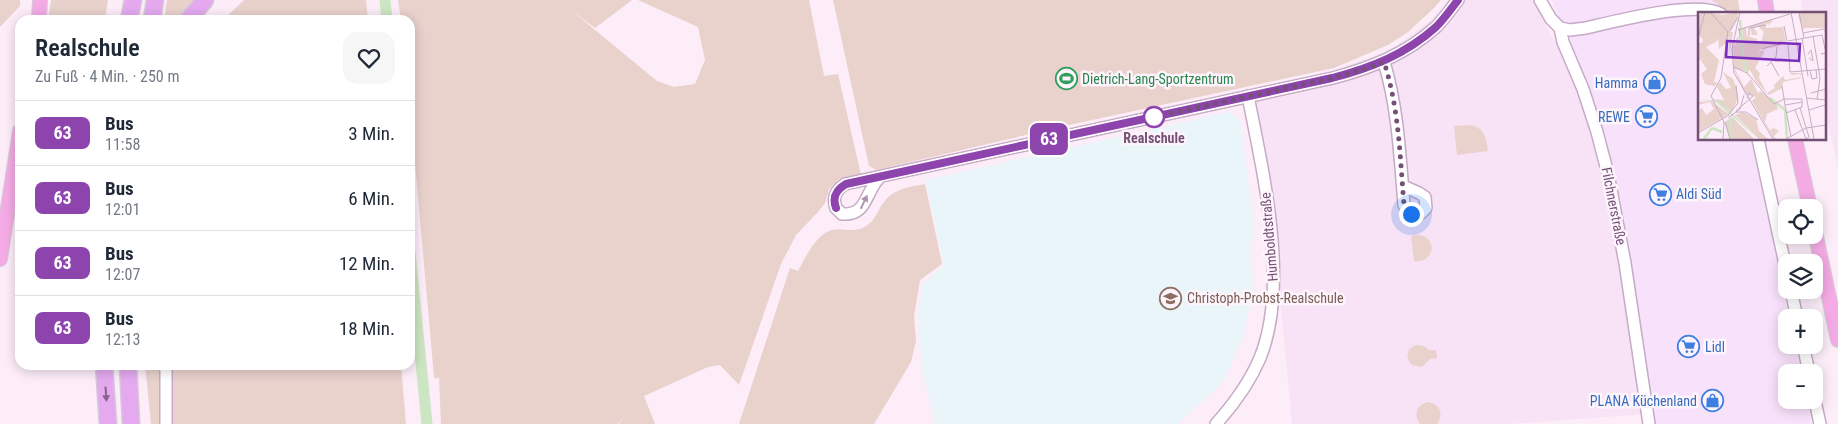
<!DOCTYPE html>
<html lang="de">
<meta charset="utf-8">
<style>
body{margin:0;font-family:"Roboto Condensed",sans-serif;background:#f6f6f7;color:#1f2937;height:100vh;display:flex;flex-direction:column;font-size:19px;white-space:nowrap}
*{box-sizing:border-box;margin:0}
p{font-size:16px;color:#747a83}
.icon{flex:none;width:28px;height:28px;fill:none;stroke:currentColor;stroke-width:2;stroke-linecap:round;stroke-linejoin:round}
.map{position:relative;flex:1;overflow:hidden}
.details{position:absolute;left:15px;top:15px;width:400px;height:355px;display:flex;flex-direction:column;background:#fff;border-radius:15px;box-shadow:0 2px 12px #0003}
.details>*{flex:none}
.badge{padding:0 10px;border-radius:8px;font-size:18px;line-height:32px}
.tools{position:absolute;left:1778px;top:199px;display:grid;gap:10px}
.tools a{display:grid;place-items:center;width:45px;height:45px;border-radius:10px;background:#fff;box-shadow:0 2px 12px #0003;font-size:25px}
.you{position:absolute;width:25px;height:25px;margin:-12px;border:4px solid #fff;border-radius:50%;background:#1a73e8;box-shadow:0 0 0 8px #1a73e833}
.map>.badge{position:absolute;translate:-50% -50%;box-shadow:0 0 0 2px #fff}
.round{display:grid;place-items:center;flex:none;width:52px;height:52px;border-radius:15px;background:#f6f6f7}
.overview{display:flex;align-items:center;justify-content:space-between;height:85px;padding:0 20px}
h1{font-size:24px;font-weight:600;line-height:38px}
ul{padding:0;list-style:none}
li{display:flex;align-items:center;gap:15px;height:65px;padding:0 20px;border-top:1px solid #e0e1e3}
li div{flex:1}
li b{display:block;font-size:19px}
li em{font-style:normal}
li .badge{min-width:55px;font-weight:700;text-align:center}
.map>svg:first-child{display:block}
.residential{fill:#f8e2f5}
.commercial{fill:#f8e2fb}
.education{fill:#e9f5f9}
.green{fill:#e9d1cc}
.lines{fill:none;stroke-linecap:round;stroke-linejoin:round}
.canal{stroke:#cce5c2;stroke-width:11}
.minor-casing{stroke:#c6aac6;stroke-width:14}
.major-casing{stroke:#d5cad6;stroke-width:16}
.highway-casing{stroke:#d5cad6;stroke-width:19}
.minor{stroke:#fff;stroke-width:11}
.major{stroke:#f4abe5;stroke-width:14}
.highway{stroke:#e5a9f0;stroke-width:16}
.oneway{fill:#ac96ad}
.oneway2{fill:#8b628e}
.line-casing{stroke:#fff;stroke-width:11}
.line{stroke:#8e44ad;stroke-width:8}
.walk{stroke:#745076;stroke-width:5;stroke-dasharray:0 9}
.stop-dot{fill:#fff;stroke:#8e44ad;stroke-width:2.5}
.labels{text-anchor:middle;stroke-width:5;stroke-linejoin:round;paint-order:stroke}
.leisure-label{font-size:14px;fill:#27864d;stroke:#fef4fc;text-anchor:start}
.shop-label{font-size:14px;fill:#366cbe;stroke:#fef4fc;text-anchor:end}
.stop-label{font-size:14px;font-weight:bold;fill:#745076;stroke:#fef4fc}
.street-label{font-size:14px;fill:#745076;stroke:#fef4fc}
.education-label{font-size:14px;fill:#785e54;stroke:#fef4fc;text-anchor:start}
.inset-river{fill:none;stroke:#cce5c2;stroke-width:2.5}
.inset-road{fill:none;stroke:#c6aec5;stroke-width:1}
.view{fill:#7b2cbf;fill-opacity:0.15;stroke:#7b2cbf;stroke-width:2.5}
.inset-edge{fill:none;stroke:#745076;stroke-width:2.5}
</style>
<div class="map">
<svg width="1838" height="424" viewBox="0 0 1838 424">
<rect width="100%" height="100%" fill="#fcedf9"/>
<g class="residential">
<path d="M1448,0H1532L1563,56L1598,146L1646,414L1510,424H1292L1281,307L1280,247L1273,199L1253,88L1332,71L1385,52L1403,41L1431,20Z"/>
<path d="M1801,0H1838V167L1824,104V14H1804Z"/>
</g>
<path class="commercial" d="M1552,0H1724L1727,14H1699V139H1751L1789,317L1786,318V345H1795L1801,372H1786V400H1807L1812,424H1654L1621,214L1596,118Z"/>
<path class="education" d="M1229,112L1240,120L1255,231L1250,245L1253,290L1243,337L1223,382L1178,424H935L922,368L918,313L923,284L944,265L925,180Z"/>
<g class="green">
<path d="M0,0H20V6L0,27Z"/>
<path d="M51,0H108L105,20H48Z"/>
<path d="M167,0H197L180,20H164Z"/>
<path d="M244,0H366L368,20H223Z"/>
<path d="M398,0H632L595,28L572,11L657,81L674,87L695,84L705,60L698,27L638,0H809L824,76L838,74L861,175L839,179L829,189L825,203L817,213L796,235L781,264L739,385L720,365L708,367L644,396L655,424H618L625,416L617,424H441L439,377L435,379L434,377L410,107V20H401Z"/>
<path d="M833,0H1441L1434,8L1408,32L1388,45L1334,68L1069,125L876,170L869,166Z"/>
<path d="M1712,0H1738L1740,14H1731Z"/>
<path d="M1471,125C1485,129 1486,137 1488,151L1457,155L1454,126Z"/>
<path d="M925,184L942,264L920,280L914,316L916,341L911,362L874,424H739L790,268L798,271C805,258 816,234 832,230C842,227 854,234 866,226C873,222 876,215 880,208C891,189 904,188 925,184Z"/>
<path d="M20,217V269H15Z"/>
<path d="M1416,235C1438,234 1436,264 1414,261L1411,236Z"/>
<path d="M1416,345L1424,346L1429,350H1436L1437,358L1430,359L1422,367L1412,365C1405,358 1406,349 1416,345Z"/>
<path d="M145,365H401L406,424H151Z"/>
<path d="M1428,402C1440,404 1444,414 1437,424H1420C1413,415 1417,404 1428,402Z"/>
</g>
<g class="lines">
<g class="canal">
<path d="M385,0L387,20"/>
<path d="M410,252L427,424"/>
</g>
<defs>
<g id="minor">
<path d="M1540,0L1551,19L1560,28L1563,42L1583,89L1597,132L1608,174L1625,263L1649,424"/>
<path d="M1560,28L1570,30L1586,28C1616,21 1696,0 1721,14"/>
<path d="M1384,62C1398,108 1400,157 1404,205L1411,214L1421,213L1426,208L1425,197L1419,193L1403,186"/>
<path d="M1758,139L1786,269"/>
<path d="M880,177C865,191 868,216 842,214L836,208C832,197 836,190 845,184L1333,78C1371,68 1406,54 1436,27C1444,19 1451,9 1458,0"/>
<path d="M1791,290L1797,318"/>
<path d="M1803,345L1809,372"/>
<path d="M166,365V424"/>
<path d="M1814,396L1820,424"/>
<path d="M1216,424C1234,404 1249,384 1260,358C1290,284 1263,173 1248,96"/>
</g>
<g id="major">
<path d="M1765,0L1767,14"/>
<path d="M39,20L40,0"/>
<path d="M1795,139L1810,208"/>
<path d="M1814,227L1838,340"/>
<path d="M0,259L20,131"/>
</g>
<g id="highway">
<path d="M129,20L133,0"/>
<path d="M152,20L155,0"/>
<path d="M188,20L205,0"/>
<path d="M104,365L108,424"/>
<path d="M128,365L131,424"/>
</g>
</defs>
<use href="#minor" class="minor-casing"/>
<use href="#major" class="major-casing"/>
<use href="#highway" class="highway-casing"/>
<use href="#minor" class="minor"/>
<use href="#major" class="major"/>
<use href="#highway" class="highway"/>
</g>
<defs><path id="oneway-solid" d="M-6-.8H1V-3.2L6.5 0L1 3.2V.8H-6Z" transform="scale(1.25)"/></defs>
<use class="oneway" href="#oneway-solid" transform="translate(864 202) rotate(-64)"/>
<use class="oneway2" href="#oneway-solid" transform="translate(106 394) rotate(86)"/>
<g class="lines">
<defs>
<path id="line" d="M836,208C832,197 836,190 846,184L1332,78C1371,68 1406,54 1436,27C1444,19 1451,9 1458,0"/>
</defs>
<use href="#line" class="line-casing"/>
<use href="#line" class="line"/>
<path class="walk" d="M1154,117L1332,78L1362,70L1384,62C1399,108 1400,157 1404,205L1411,214"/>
</g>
<defs>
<symbol id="stadium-ring" viewBox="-11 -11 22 22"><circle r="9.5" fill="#fef4fc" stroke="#2e9e5b" stroke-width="1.5"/><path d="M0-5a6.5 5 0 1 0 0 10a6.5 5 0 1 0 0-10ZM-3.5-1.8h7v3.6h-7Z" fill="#2e9e5b"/></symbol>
<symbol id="shop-ring" viewBox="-11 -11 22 22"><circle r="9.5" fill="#fef4fc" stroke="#3f7fe0" stroke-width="1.5"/><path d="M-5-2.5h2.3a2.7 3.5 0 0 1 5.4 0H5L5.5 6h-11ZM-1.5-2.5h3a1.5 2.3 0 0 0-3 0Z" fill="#3f7fe0"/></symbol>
<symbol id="supermarket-ring" viewBox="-11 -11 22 22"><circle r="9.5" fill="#fef4fc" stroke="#3f7fe0" stroke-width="1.5"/><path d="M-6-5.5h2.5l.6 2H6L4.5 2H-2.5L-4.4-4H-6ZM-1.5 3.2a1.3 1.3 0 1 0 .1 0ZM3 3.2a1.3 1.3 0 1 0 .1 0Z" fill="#3f7fe0"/></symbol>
<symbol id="school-ring" viewBox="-11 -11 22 22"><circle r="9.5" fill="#fef4fc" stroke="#8d6e63" stroke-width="1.5"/><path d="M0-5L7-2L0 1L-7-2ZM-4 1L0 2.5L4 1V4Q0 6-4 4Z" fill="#8d6e63"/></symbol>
</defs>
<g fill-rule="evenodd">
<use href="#stadium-ring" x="1054" y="66" width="25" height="25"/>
<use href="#shop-ring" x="1642" y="70" width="25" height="25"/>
<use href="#supermarket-ring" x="1634" y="104" width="25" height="25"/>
<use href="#supermarket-ring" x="1648" y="182" width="25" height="25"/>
<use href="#school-ring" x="1158" y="286" width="25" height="25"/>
<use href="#supermarket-ring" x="1676" y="334" width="25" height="25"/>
<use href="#shop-ring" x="1700" y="388" width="25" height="25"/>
</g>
<circle class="stop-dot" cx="1154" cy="117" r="10"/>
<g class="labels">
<g class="leisure-label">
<text x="1082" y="84">Dietrich-Lang-Sportzentrum</text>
</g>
<g class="shop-label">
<text x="1638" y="88">Hamma</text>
<text x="1630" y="122">REWE</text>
<text x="1676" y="199" text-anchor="start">Aldi Süd</text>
<text x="1705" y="352" text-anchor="start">Lidl</text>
<text x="1697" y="406">PLANA Küchenland</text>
</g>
<g class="stop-label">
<text x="1154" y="143">Realschule</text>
</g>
<g class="street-label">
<text transform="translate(1614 206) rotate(79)" y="5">Filchnerstraße</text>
<text transform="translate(1269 237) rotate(-95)" y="5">Humboldtstraße</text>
</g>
<g class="education-label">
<text x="1187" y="303">Christoph-Probst-Realschule</text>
</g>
</g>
<g transform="translate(1698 12)">
<rect width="128" height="128" fill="#fcedf9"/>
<path d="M4,0L25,3L39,0L40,3L32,20H35L32,39L31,23L30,29L21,37L20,26L18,30L8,35L21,48L16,70L20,71L16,74L7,72L3,62L9,57L3,49L6,45L0,50V31H4L5,27L1,24L0,28V5ZM104,0H127V22L126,16H106L105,18L100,4ZM76,7L71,13L67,11L68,16L85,15L88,30L82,34L63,37L60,40L66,38V41L57,56L62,61L61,66L69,81L77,76L76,73L85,64L87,68L103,65L102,62L94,63L92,61H103V66L85,70L84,76L71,83L59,71L52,58L50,59L46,51L44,16ZM60,14L66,20L62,33L59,27L49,24L48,16L52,15L54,23H60L56,16ZM43,25L48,59L37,57L46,75L53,67L60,81L63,79L78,91L80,97L69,102L67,110L72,118L76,116L81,119L76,124L78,127H76L54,89L58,85L47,82L36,57L35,35ZM25,60L35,67L39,78L40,86L34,100L14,87L26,88L19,75L22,70L28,77L33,76ZM13,89L31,102L0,120V99L4,96L8,103L16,97L12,90L0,93V90ZM45,100L58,107L61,119L70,127H61L37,103ZM34,105L56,127H32L27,110Z" fill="#e9d1cc" fill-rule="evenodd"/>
<path d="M0,87L21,89L61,127L18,90Z" fill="#cce5c2"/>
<path class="inset-river" d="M42,8L46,54L50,61M72,86L87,98L89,127M6,127L14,116L24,120M33,127L32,109L35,106"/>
<path class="inset-road" d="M12,0L30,20M42,0L34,37L36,61L75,127M93,0L116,127M101,0L106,26M86,14L89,29M40,18L92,2M32,19L40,5M105,21L126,17M51,24V16L68,13M115,24L122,66L119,87M104,26L110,64M0,27L7,0M90,29L124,23L128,41L123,42M35,32L42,24L41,16M90,32L92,60M64,37L89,30M110,42L113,38L115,49L111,46M76,49H94M73,50L81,64M69,54L78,45L79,35M36,55L49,61L76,92L86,87M112,59L114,67L119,66L118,58M92,60L128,57M84,74L87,93L105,90M113,81L128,77M108,86L128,88M86,87H104V95L88,101M87,93L93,125M102,96L111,125L108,127M97,98L108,127M111,98L127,93M38,99L55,84L51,81L49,86M38,100H48L60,108M30,103L40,91L38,73M30,106L42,97L46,83M27,110L32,127M0,121L31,103M25,127L26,110L13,84L23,66L30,19M88,127L108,116L128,113"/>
<path class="view" d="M29,29L102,32L101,49L28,45Z"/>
<rect width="128" height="128" class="inset-edge"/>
</g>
</svg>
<div class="tools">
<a><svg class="icon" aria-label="locate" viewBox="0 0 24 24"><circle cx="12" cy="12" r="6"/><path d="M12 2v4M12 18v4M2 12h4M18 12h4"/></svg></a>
<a><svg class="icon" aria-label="layers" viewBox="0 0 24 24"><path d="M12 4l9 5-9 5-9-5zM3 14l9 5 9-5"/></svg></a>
<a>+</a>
<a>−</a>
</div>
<div class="you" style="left:1411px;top:214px"></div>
<b class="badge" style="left:1049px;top:139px;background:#8e44ad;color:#fff">63</b>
<section class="details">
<div class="overview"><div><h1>Realschule</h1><p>Zu Fuß · 4 Min. · 250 m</p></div><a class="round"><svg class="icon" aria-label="heart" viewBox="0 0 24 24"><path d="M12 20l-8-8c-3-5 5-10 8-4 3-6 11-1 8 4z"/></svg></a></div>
<ul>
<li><span class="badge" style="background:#8e44ad;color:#fff">63</span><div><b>Bus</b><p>11:58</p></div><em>3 Min.</em></li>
<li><span class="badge" style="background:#8e44ad;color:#fff">63</span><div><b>Bus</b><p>12:01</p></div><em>6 Min.</em></li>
<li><span class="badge" style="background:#8e44ad;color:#fff">63</span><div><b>Bus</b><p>12:07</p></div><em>12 Min.</em></li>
<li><span class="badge" style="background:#8e44ad;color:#fff">63</span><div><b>Bus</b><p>12:13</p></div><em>18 Min.</em></li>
</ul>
</section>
</div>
